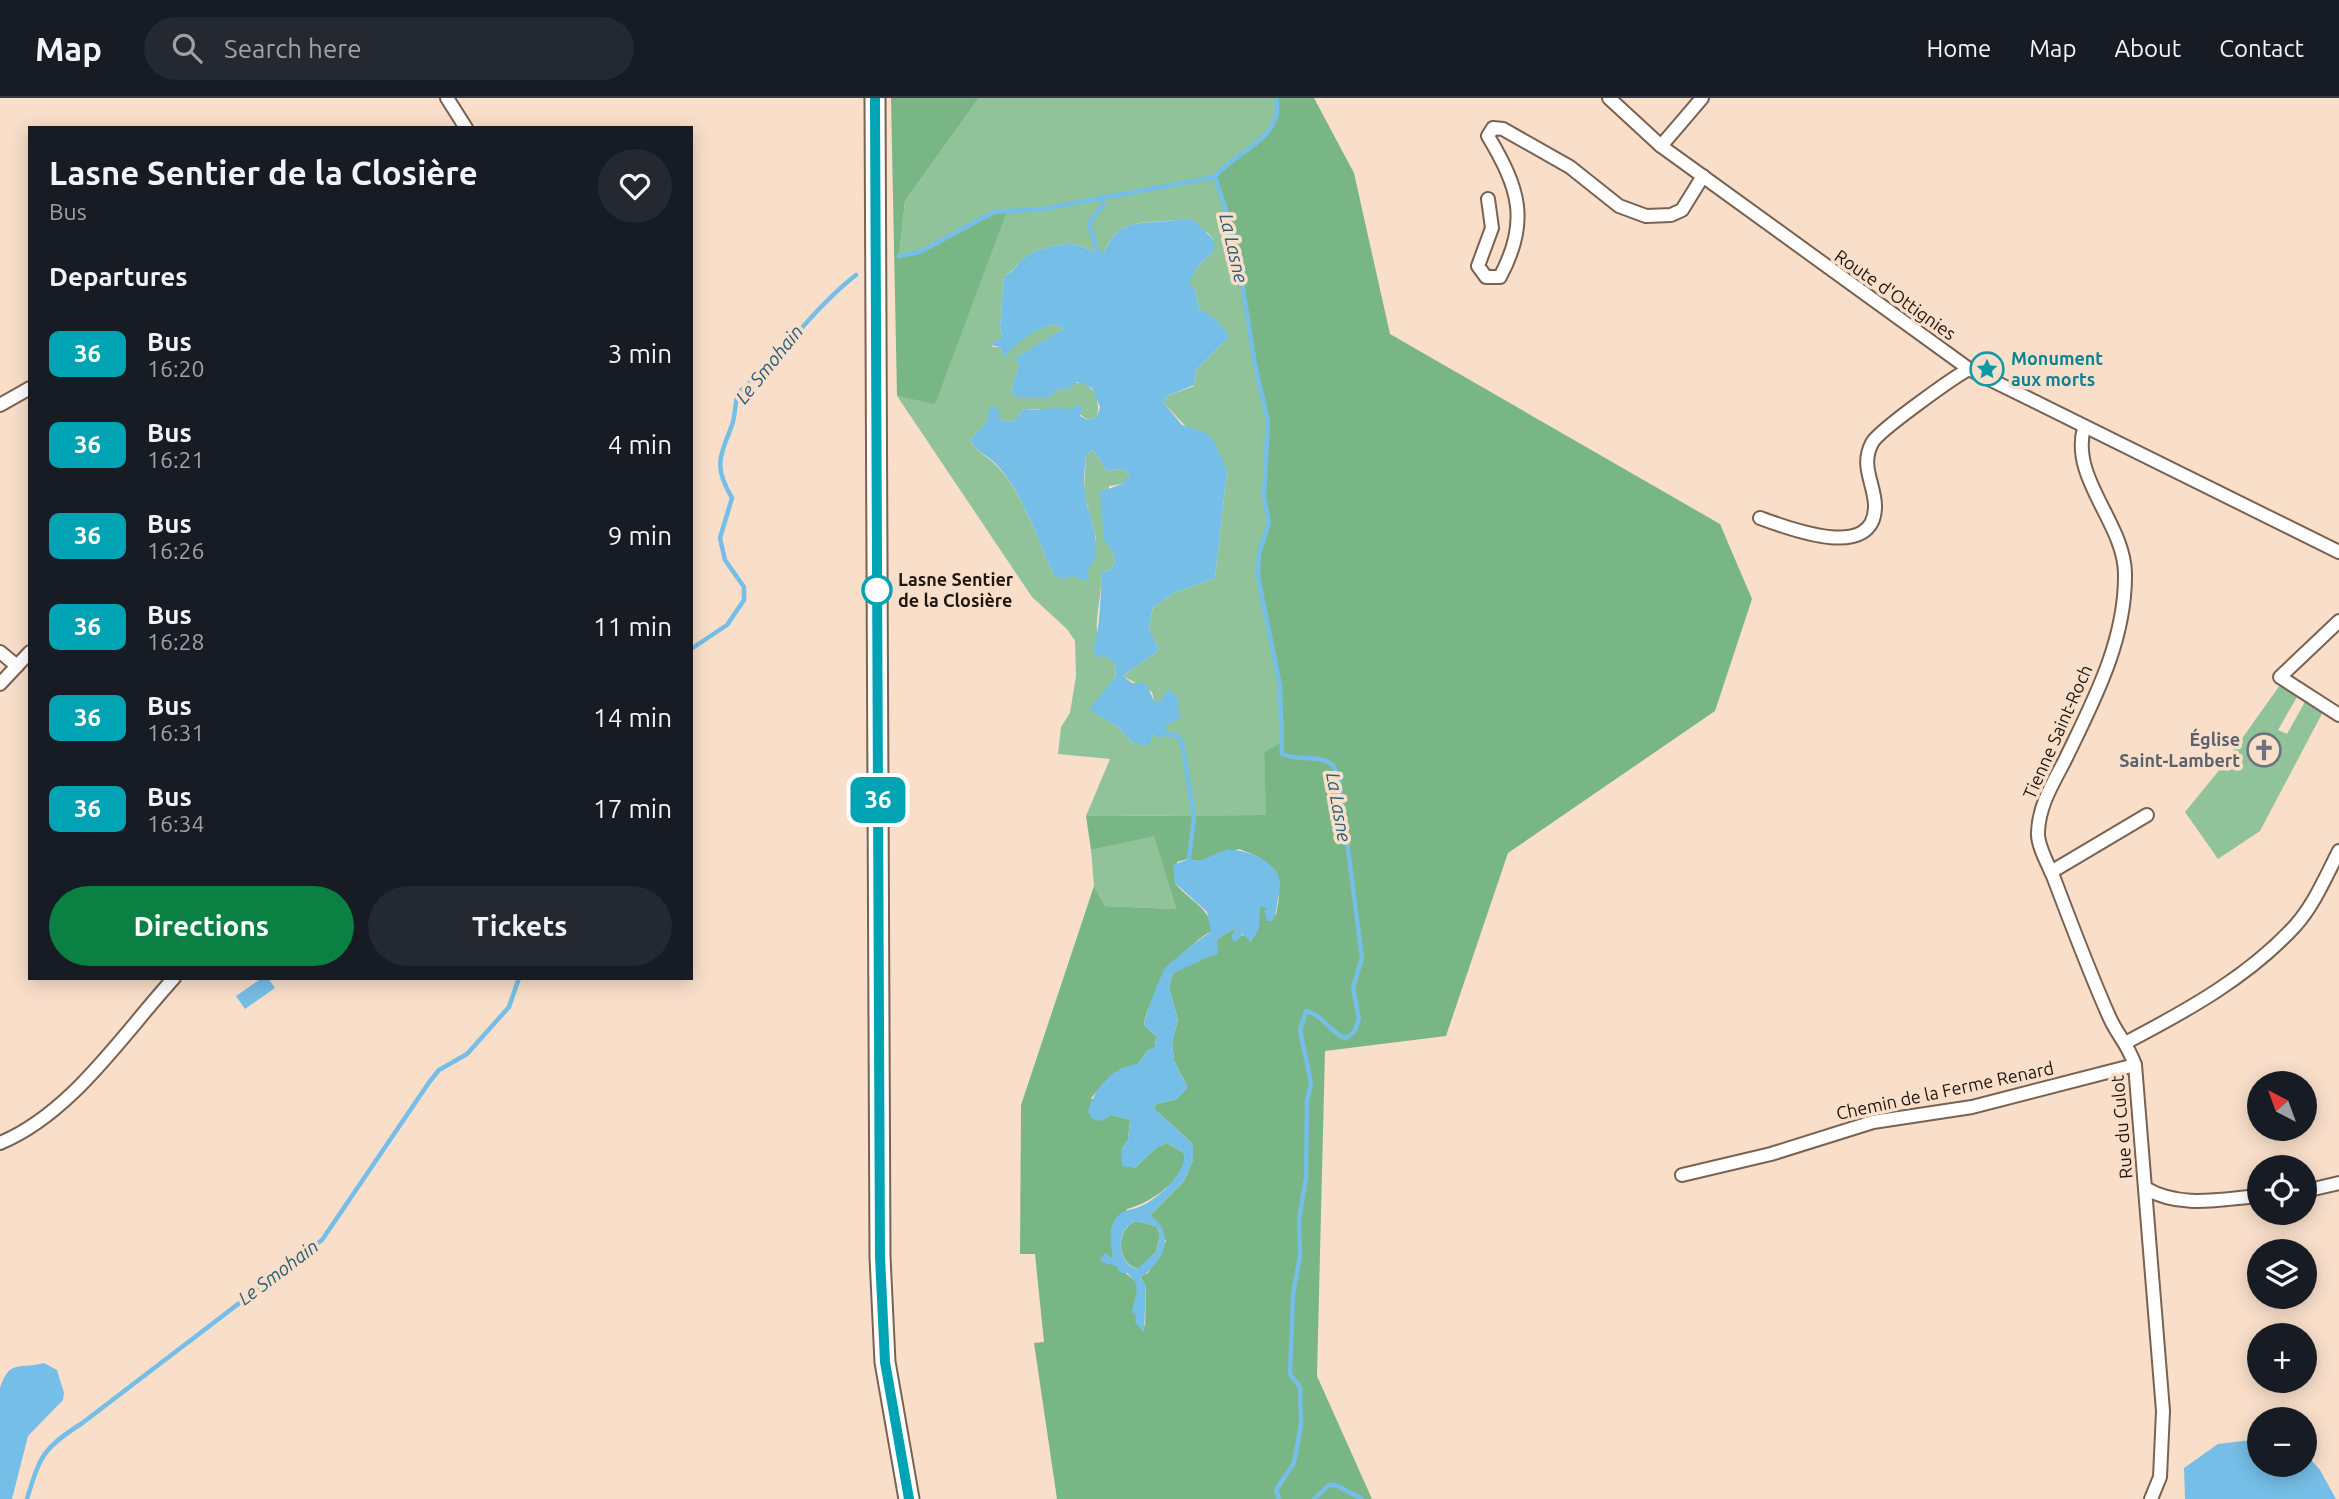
<!DOCTYPE html>
<meta charset="utf-8">
<style>
body{margin:0;font-family:Ubuntu,sans-serif;background:#242831;color:#f1f3f6;height:100vh;display:flex;flex-direction:column;font-size:26px;white-space:nowrap}
*{box-sizing:border-box;margin:0}
p{font-size:23px;color:#9ea1a6}
.icon{flex:none;width:38px;height:38px;fill:none;stroke:currentColor;stroke-width:2;stroke-linecap:round;stroke-linejoin:round}
.map{position:relative;flex:1;overflow:hidden}
.drawer{position:absolute;left:28px;top:28px;width:665px;height:854px;display:flex;flex-direction:column;background:#171b24;border-radius:0px;box-shadow:0 4px 18px #0003}
.drawer>*{flex:none}
.badge{padding:0 14px;border-radius:10px;font-size:24px;line-height:46px}
.needle{width:46px;rotate:319deg}
.tools{position:absolute;left:2247px;top:973px;display:grid;gap:14px}
.tools a{display:grid;place-items:center;width:70px;height:70px;border-radius:50%;background:#171b24;box-shadow:0 4px 18px #0003;font-size:35px}
.map>.badge{position:absolute;translate:-50% -50%;box-shadow:0 0 0 4px #fff}
h2{padding:0 21px;font-size:26px;line-height:63px}
.round{display:grid;place-items:center;flex:none;width:74px;height:74px;border-radius:37px;background:#242831}
.headline{display:flex;align-items:center;justify-content:space-between;height:119px;padding:0 21px}
h1{font-size:33px;font-weight:700;line-height:52px}
.cta{display:flex;gap:14px;margin-top:auto;padding:14px 21px}
.cta a{flex:1;height:80px;border-radius:42px;background:#0b8043;color:#fff;font-size:28px;font-weight:700;line-height:80px;text-align:center}
.cta a+a{background:#242831;color:#f1f3f6}
ul{padding:0;list-style:none}
li{display:flex;align-items:center;gap:21px;height:91px;padding:0 21px}
li div{flex:1}
li b{display:block;font-size:26px}
li em{font-style:normal}
li .badge{min-width:77px;font-weight:700;text-align:center}
header{display:flex;align-items:center;gap:42px;box-sizing:border-box;height:98px;padding:0 35px;background:#171b24;border-bottom:2px solid #363941}
header strong{font-size:33px}
nav{display:flex;gap:38px;margin-inline-start:auto;font-size:24px}
.search{width:490px;height:63px;background:#242831;display:flex;align-items:center;gap:18px;box-sizing:border-box;padding:0 24px;border-radius:38px;color:#9ea1a6;font-size:26px}
.map>svg:first-child{display:block}
.green{fill:#91c39b;fill-rule:evenodd}
.forest{fill:#79b686;fill-rule:evenodd}
.water{fill:#75bee7;fill-rule:evenodd}
.lines{fill:none;stroke-linecap:round;stroke-linejoin:round}
.stream{stroke:#75bee7;stroke-width:4.5}
.street-casing{stroke:#796251;stroke-width:16}
.secondary-casing{stroke:#796251;stroke-width:23}
.street{stroke:#fff;stroke-width:12}
.secondary{stroke:#fff;stroke-width:19}
.line-casing{stroke:#fff;stroke-width:16}
.line{stroke:#00a3b4;stroke-width:10}
.stop-dot{fill:#fff;stroke:#00a3b4;stroke-width:3.5}
.labels{text-anchor:middle;stroke-width:7;stroke-linejoin:round;paint-order:stroke}
.street-label{font-size:18px;fill:#1f160f;stroke:#f9dfca}
.culture-label{font-size:18px;font-weight:bold;fill:#0d838f;stroke:#f9dfca;text-anchor:start}
.stop-label{font-size:18px;font-weight:bold;fill:#1f160f;stroke:#f9dfca;text-anchor:start}
.worship-label{font-size:18px;font-weight:bold;fill:#5b616d;stroke:#f9dfca;text-anchor:end}
.water-label{font-size:19px;font-style:italic;fill:#275e7b;stroke:#f9dfca}
</style>
<header>
<strong>Map</strong>
<div class="search"><svg class="icon" aria-label="search" viewBox="0 0 24 24"><circle cx="10" cy="10" r="6"/><path d="M15 15l6 6"/></svg>Search here</div>
<nav><a>Home</a><a>Map</a><a>About</a><a>Contact</a></nav>
</header>
<div class="map">
<svg width="2339" height="1401" viewBox="0 0 2339 1401">
<rect width="100%" height="100%" fill="#f9dfca"/>
<g class="green">
<path d="M979,0H1276C1286,40 1234,54 1215,79L1235,140L1255,267L1268,323L1264,399L1269,425L1259,455L1258,479L1280,588L1284,633L1280,645L1264,655L1267,717L1086,718L1110,661L1058,656L1061,629L1070,615L1076,578L1075,543L1067,531L1032,499L897,298L935,305L994,114L920,154L899,158L905,103ZM1175,122L1208,135L1214,142V153L1199,167L1188,184L1196,194L1199,212L1228,240L1196,272L1194,288L1167,298L1164,305L1227,373L1215,480L1174,495L1153,509L1149,530L1159,552L1123,578L1152,594L1154,603L1161,604L1163,595L1153,637L1149,641L1133,645L1118,629L1090,612L1116,578L1114,564C1083,544 1104,504 1101,474L1109,473L1115,465L1112,452L1104,441L1109,388L1122,386L1131,378L1122,371L1107,373L1093,352L1086,357L1084,394L1096,440L1088,472L1053,476C1037,440 1024,398 998,369C989,359 977,355 970,342L987,324L998,319L999,322L1013,324L1024,311H1072L1088,322L1097,319C1101,301 1093,283 1073,285L1068,291L1011,294L1019,267L1016,260L1063,231L1055,226C1035,231 1016,242 1004,259L1000,249H993L991,247L1003,238L1000,230L1004,178C1014,173 1017,165 1025,159C1035,151 1060,145 1073,146C1083,147 1092,155 1104,154C1121,118 1139,127 1175,122Z"/>
<path d="M2280,587L2297,599L2278,632L2287,636L2306,602L2324,612L2260,733L2218,761L2185,714L2221,670Z"/>
<path d="M1154,737L1176,811L1105,808L1094,788L1091,752Z"/>
</g>
<g class="forest">
<path d="M891,0H979L905,103L899,158L920,154L994,114L1007,113L935,306L897,298Z"/>
<path d="M1276,0H1314L1354,75L1390,236L1720,426L1752,501L1715,613L1508,755L1446,938L1325,953L1317,1278L1372,1401H1057L1034,1245L1044,1244L1035,1156H1020L1021,1007L1094,788L1105,808L1176,811L1154,738L1091,752L1086,718L1266,717L1264,654L1280,645L1284,633L1280,588L1258,479L1259,455L1269,425L1264,399L1268,323L1255,267L1235,140L1215,79C1234,54 1285,40 1276,0ZM1239,751C1278,765 1284,777 1276,817L1266,809H1260L1251,844L1247,838L1233,836L1237,829L1217,841V852L1173,875L1169,889L1178,922L1172,944L1174,963L1186,986L1177,1001L1156,1006L1154,1011L1193,1046V1062L1184,1083L1150,1117L1166,1143L1148,1175L1140,1179L1146,1188L1145,1229L1135,1201L1139,1191C1135,1180 1127,1177 1119,1170C1103,1156 1121,1127 1127,1111C1147,1107 1190,1080 1184,1055L1167,1045L1157,1049L1135,1070L1121,1052L1128,1042L1130,1022L1112,1017L1091,1000L1114,975L1138,966L1147,953L1155,949L1156,938L1144,927C1146,903 1188,842 1211,834C1215,813 1187,801 1175,785L1177,764L1188,761L1199,763Z"/>
<path d="M1136,1123L1156,1128L1160,1137L1156,1154L1138,1171C1116,1165 1115,1131 1136,1123Z"/>
</g>
<g class="water">
<path d="M1175,122H1193L1214,142V153L1199,167L1189,184L1196,194L1199,212C1211,216 1226,228 1228,240L1196,272L1194,287L1167,298L1164,305L1182,327L1206,335L1214,343L1227,373L1215,480L1174,495L1153,509L1149,530L1159,552L1123,578L1132,585H1146L1154,603H1161L1168,591L1178,599L1179,621L1167,627L1162,640L1152,637L1149,648L1133,645L1118,629L1089,612L1116,578L1114,564L1104,558L1096,559L1093,552C1099,542 1102,487 1101,474L1109,473L1115,465L1112,452L1104,442L1100,394L1122,386L1130,377L1122,371L1107,373L1093,352L1086,357C1085,370 1083,384 1085,397C1089,421 1106,451 1088,472L1089,480L1085,483L1073,478L1061,481L1053,476C1037,440 1024,398 998,368C989,358 977,355 970,342L987,324L990,309L998,310L1000,322L1013,324L1024,311C1041,313 1056,308 1072,311L1077,307L1082,309L1080,318L1088,322L1097,319L1100,309L1092,290L1077,284L1068,291L1057,292L1050,299H1017L1011,293L1019,267L1015,260L1063,231L1055,226C1033,232 1018,243 1004,259L1000,249L990,247L1003,238L1000,230L1004,178C1015,173 1017,165 1025,159C1035,151 1060,145 1072,146C1083,147 1092,155 1104,154C1123,117 1137,128 1175,122Z"/>
<path d="M1228,751C1253,753 1287,767 1279,796C1276,806 1278,814 1272,823H1267L1264,813L1267,810L1260,809L1259,831L1251,844L1242,836L1236,844L1233,843L1231,839L1237,829L1217,841L1218,855L1173,875L1169,889L1178,922L1172,944L1174,963L1188,990L1177,1001L1156,1006L1154,1011L1193,1046V1062L1184,1083L1150,1117C1176,1136 1165,1163 1140,1180L1146,1187L1144,1235L1135,1224L1136,1219L1132,1214C1135,1196 1143,1189 1127,1175H1121L1116,1168L1104,1165L1100,1160L1106,1155L1113,1161C1112,1147 1106,1133 1117,1119C1124,1110 1132,1113 1141,1108C1156,1102 1188,1074 1184,1055L1167,1045L1157,1049L1135,1070L1122,1068L1121,1052L1128,1042L1130,1022L1112,1017L1102,1023L1093,1021L1088,1014C1093,992 1114,967 1138,966L1147,953L1155,949L1156,938L1144,927C1145,919 1160,878 1165,871C1168,865 1206,836 1211,834L1207,814L1175,785L1173,767L1189,761L1199,763ZM1136,1123L1156,1128L1160,1137L1156,1154L1137,1171C1116,1165 1115,1130 1136,1123Z"/>
<path d="M262,880H268L275,890L245,911L236,898Z"/>
<path d="M44,1265L57,1272L64,1295L63,1302L28,1338L12,1401H0V1290C10,1260 19,1272 44,1265Z"/>
<path d="M2259,1341V1367H2305V1355L2320,1372L2336,1401H2185L2184,1370L2218,1346Z"/>
</g>
<g class="lines">
<g class="stream">
<path d="M1276,0C1286,40 1234,54 1215,79L1235,140L1255,267L1268,323L1264,399L1269,425L1259,455L1258,479L1280,588L1282,656C1300,664 1315,655 1333,667L1339,682L1362,860L1353,889L1359,921L1354,934L1346,940C1329,935 1324,917 1306,913L1300,932L1311,985L1307,1003L1306,1080L1299,1122L1300,1158L1293,1197L1290,1276L1300,1289L1301,1327L1294,1365L1276,1392L1279,1401"/>
<path d="M1098,155L1089,125L1103,107L1102,98"/>
<path d="M899,158L920,154L994,114L1043,111L1215,79"/>
<path d="M691,551L727,527L744,502V489L725,462L720,440L732,400C713,368 720,359 732,327C736,316 734,305 739,294C782,259 811,212 856,177"/>
<path d="M1163,636L1176,637L1182,644L1194,719L1189,760"/>
<path d="M27,1401C40,1358 43,1350 81,1326L322,1142L430,983L439,972L467,956L509,909L519,880"/>
<path d="M1314,1401L1329,1387H1336L1362,1401"/>
</g>
<defs>
<g id="street">
<path d="M447,0L466,30"/>
<path d="M1609,0L1661,48L1969,271L2339,454"/>
<path d="M1661,48L1702,0"/>
<path d="M1488,101L1492,130L1478,168L1486,179H1500C1530,123 1519,90 1488,38L1493,30L1503,31L1570,69L1619,108L1646,118L1671,117L1682,112L1703,78"/>
<path d="M0,307L30,290"/>
<path d="M2084,330C2070,380 2124,425 2125,475C2126,542 2094,602 2066,660C2054,684 2039,706 2038,734C2037,747 2048,766 2053,778C2071,825 2088,871 2108,916C2116,936 2127,944 2135,967L2163,1313L2160,1379L2151,1401"/>
<path d="M1760,420C1790,431 1876,464 1875,407C1874,384 1860,368 1872,345C1878,333 1954,279 1969,271"/>
<path d="M2339,523L2280,579L2339,617"/>
<path d="M0,554L17,568"/>
<path d="M0,586L30,554"/>
<path d="M2051,774L2147,717"/>
<path d="M2127,944C2188,912 2248,879 2295,828C2314,807 2326,778 2339,753"/>
<path d="M0,1045C72,1015 122,937 174,880"/>
<path d="M1682,1077L1771,1056L1873,1024L1972,1009L2135,967"/>
<path d="M2145,1090C2181,1111 2220,1101 2259,1098"/>
<path d="M2305,1093L2339,1085"/>
</g>
<path id="secondary" d="M875,0L880,1159L885,1264L909,1401"/>
</defs>
<use href="#street" class="street-casing"/>
<use href="#secondary" class="secondary-casing"/>
<use href="#street" class="street"/>
<use href="#secondary" class="secondary"/>
</g>
<g class="lines">
<defs>
<path id="line" d="M875,0L880,1159L885,1264L909,1401"/>
</defs>
<use href="#line" class="line-casing"/>
<use href="#line" class="line"/>
</g>
<defs>
<symbol id="sight-ring" viewBox="-11 -11 22 22"><circle r="9.5" fill="#f9dfca" stroke="#0f9aa8" stroke-width="1.5"/><path d="M0-6L1.8-2.2L6-1.7L2.9 1.2L3.7 5.4L0 3.3L-3.7 5.4L-2.9 1.2L-6-1.7L-1.8-2.2Z" fill="#0f9aa8"/></symbol>
<symbol id="church-ring" viewBox="-11 -11 22 22"><circle r="9.5" fill="#f9dfca" stroke="#6b7280" stroke-width="1.5"/><path d="M-1.2-6h2.4v3.5h3.3v2.4h-3.3V6h-2.4V-.1h-3.3v-2.4h3.3Z" fill="#6b7280"/></symbol>
</defs>
<g fill-rule="evenodd">
<use href="#sight-ring" x="1968" y="252" width="38" height="38"/>
<use href="#church-ring" x="2245" y="633" width="38" height="38"/>
</g>
<circle class="stop-dot" cx="877" cy="492" r="14"/>
<g class="labels">
<g class="street-label">
<text transform="translate(1895 197) rotate(35)" y="6">Route d'Ottignies</text>
<text transform="translate(2058 634) rotate(-66)" y="6">Tienne Saint-Roch</text>
<text transform="translate(1945 993) rotate(-12)" y="6">Chemin de la Ferme Renard</text>
<text transform="translate(2122 1029) rotate(-95)" y="6">Rue du Culot</text>
</g>
<g class="culture-label">
<text x="2011" y="267">Monument<tspan x="2011" dy="21">aux morts</tspan></text>
</g>
<g class="stop-label">
<text x="898" y="488">Lasne Sentier<tspan x="898" dy="21">de la Closière</tspan></text>
</g>
<g class="worship-label">
<text x="2240" y="648">Église<tspan x="2240" dy="21">Saint-Lambert</tspan></text>
</g>
<g class="water-label">
<text transform="translate(1234 150) rotate(77)" y="7">La Lasne</text>
<text transform="translate(769 266) rotate(-51)" y="7">Le Smohain</text>
<text transform="translate(1339 709) rotate(80)" y="7">La Lasne</text>
<text transform="translate(278 1174) rotate(-37)" y="7">Le Smohain</text>
</g>
</g>
</svg>
<div class="tools">
<a><svg class="needle" viewBox="-14 -14 28 28"><path d="M0-13l5 13h-10z" fill="#e53935"/><path d="M0 13l5-13h-10z" fill="#9ea1a6"/></svg></a>
<a><svg class="icon" aria-label="locate" viewBox="0 0 24 24"><circle cx="12" cy="12" r="6"/><path d="M12 2v4M12 18v4M2 12h4M18 12h4"/></svg></a>
<a><svg class="icon" aria-label="layers" viewBox="0 0 24 24"><path d="M12 4l9 5-9 5-9-5zM3 14l9 5 9-5"/></svg></a>
<a>+</a>
<a>−</a>
</div>
<b class="badge" style="left:878px;top:702px;background:#00a3b4;color:#fff">36</b>
<section class="drawer">
<div class="headline"><div><h1>Lasne Sentier de la Closière</h1><p>Bus</p></div><a class="round"><svg class="icon" aria-label="heart" viewBox="0 0 24 24"><path d="M12 20l-8-8c-3-5 5-10 8-4 3-6 11-1 8 4z"/></svg></a></div>
<h2>Departures</h2>
<ul>
<li><span class="badge" style="background:#00a3b4;color:#fff">36</span><div><b>Bus</b><p>16:20</p></div><em>3 min</em></li>
<li><span class="badge" style="background:#00a3b4;color:#fff">36</span><div><b>Bus</b><p>16:21</p></div><em>4 min</em></li>
<li><span class="badge" style="background:#00a3b4;color:#fff">36</span><div><b>Bus</b><p>16:26</p></div><em>9 min</em></li>
<li><span class="badge" style="background:#00a3b4;color:#fff">36</span><div><b>Bus</b><p>16:28</p></div><em>11 min</em></li>
<li><span class="badge" style="background:#00a3b4;color:#fff">36</span><div><b>Bus</b><p>16:31</p></div><em>14 min</em></li>
<li><span class="badge" style="background:#00a3b4;color:#fff">36</span><div><b>Bus</b><p>16:34</p></div><em>17 min</em></li>
</ul>
<div class="cta"><a>Directions</a><a>Tickets</a></div>
</section>
</div>
